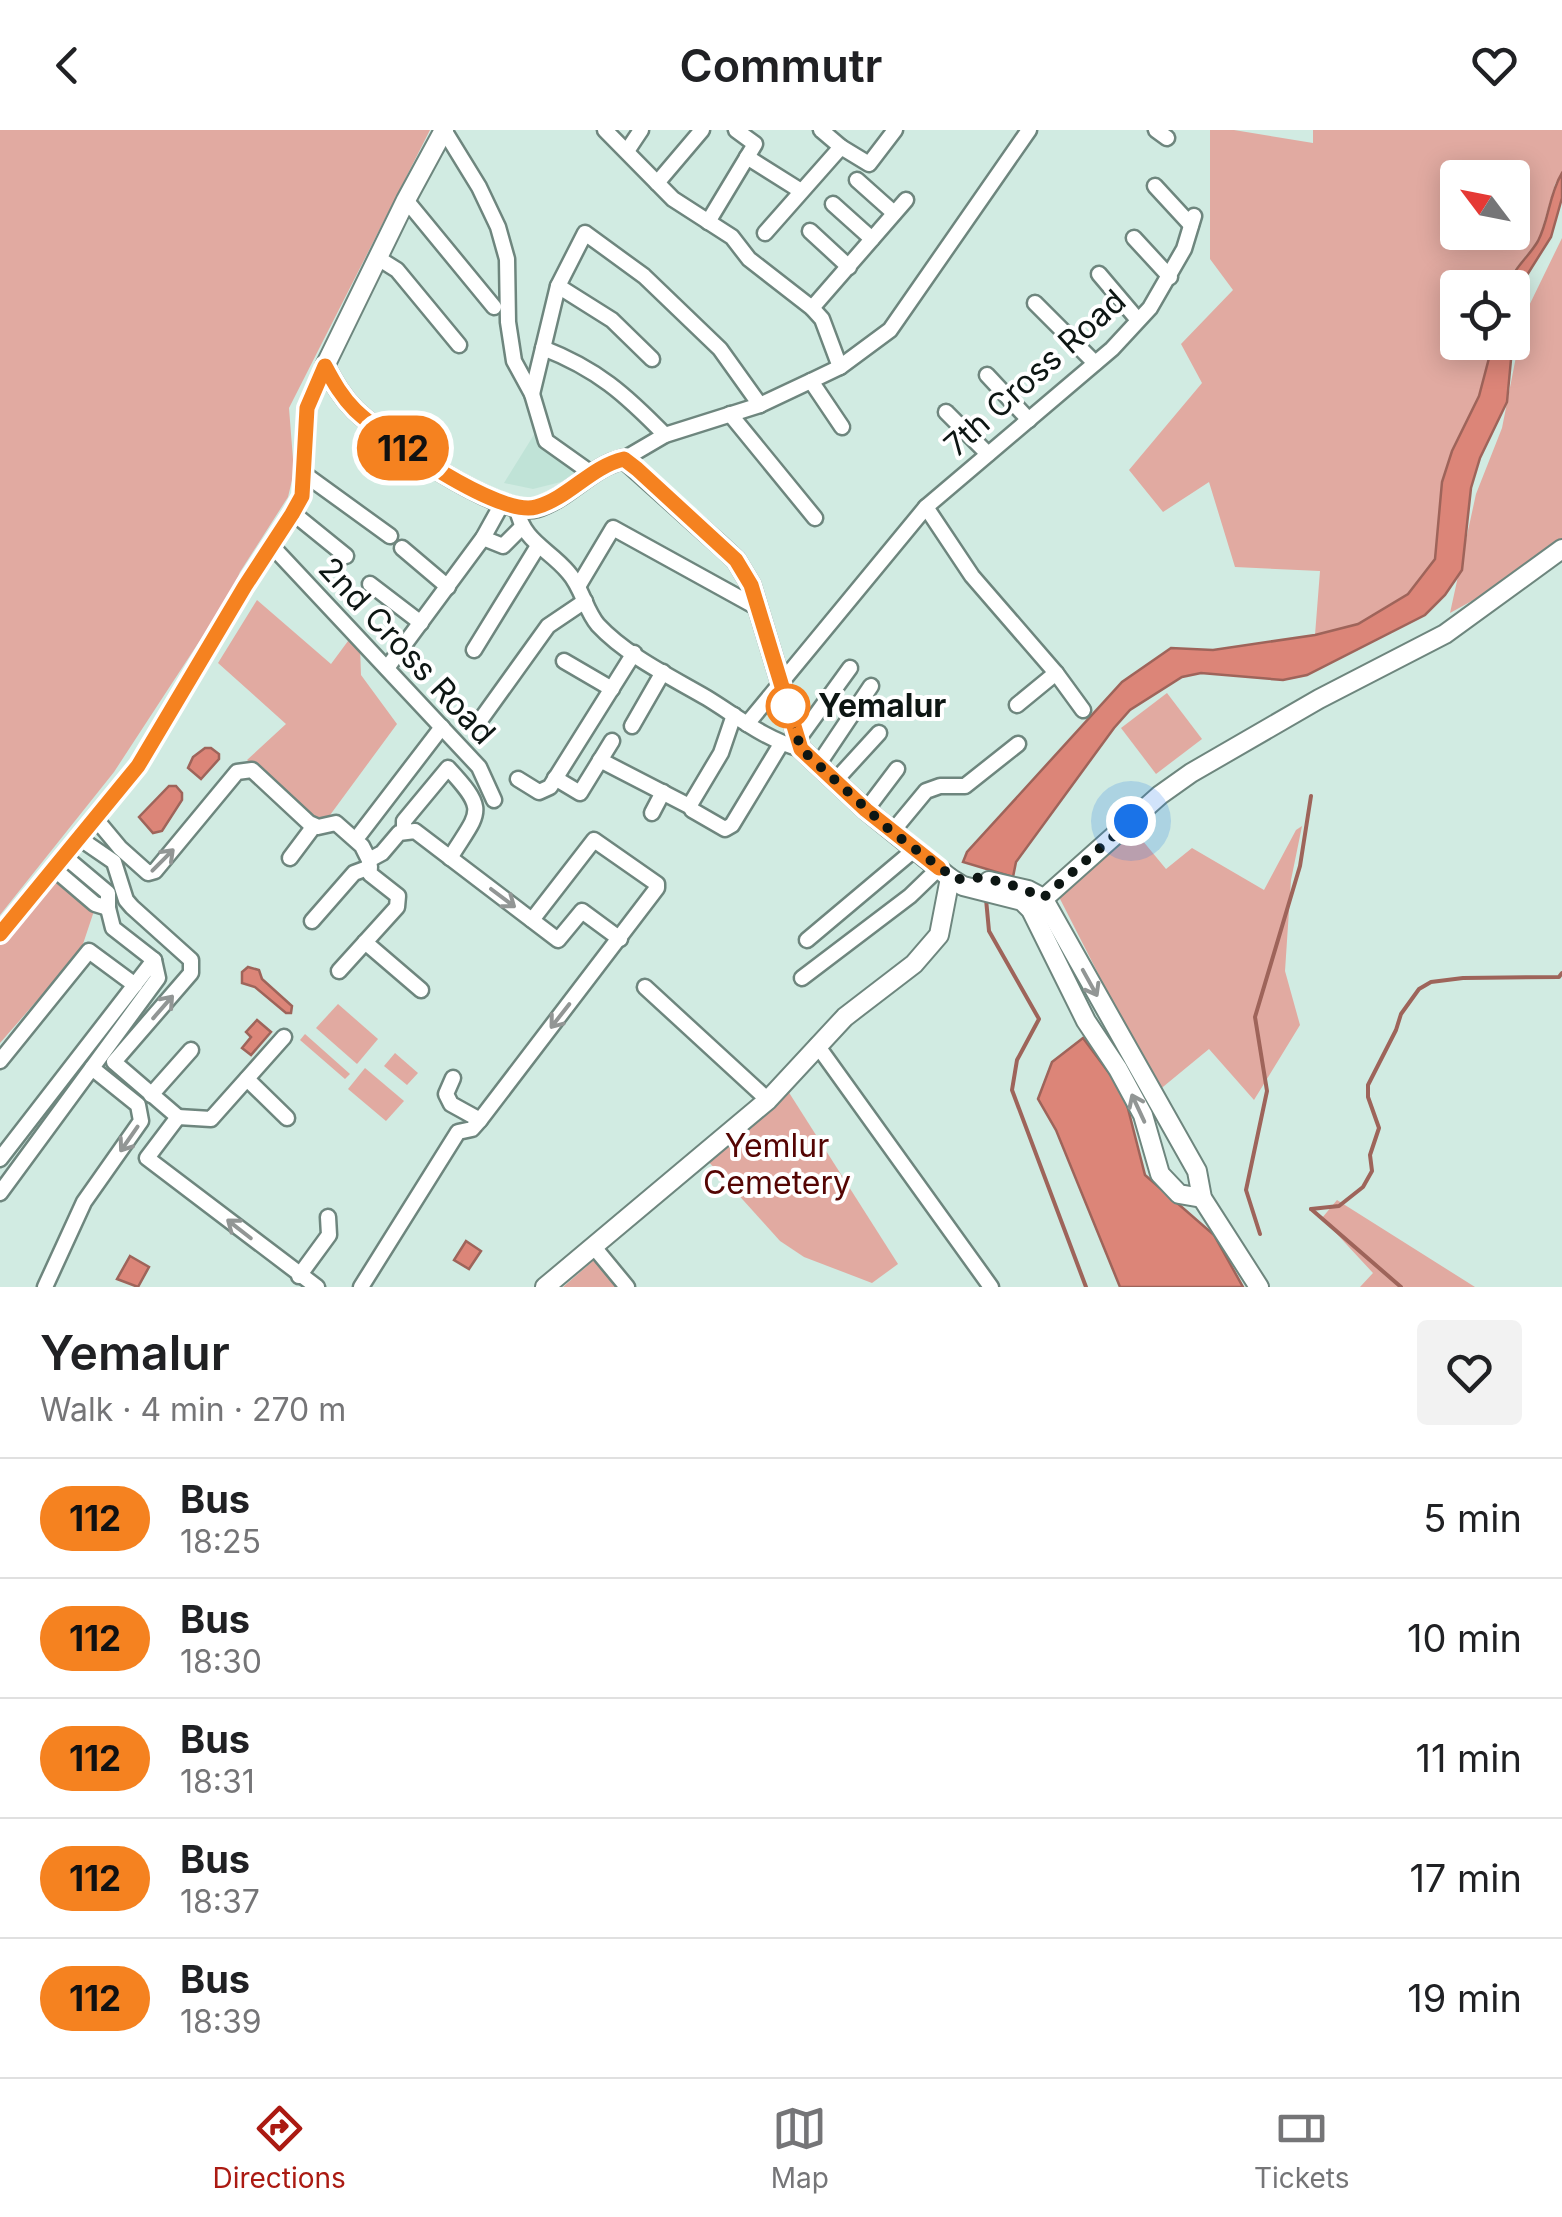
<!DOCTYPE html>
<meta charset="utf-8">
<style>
body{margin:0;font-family:Inter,sans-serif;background:#f2f2f2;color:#202124;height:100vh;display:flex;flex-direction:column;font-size:38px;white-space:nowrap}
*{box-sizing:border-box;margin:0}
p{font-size:32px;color:#757577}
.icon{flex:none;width:55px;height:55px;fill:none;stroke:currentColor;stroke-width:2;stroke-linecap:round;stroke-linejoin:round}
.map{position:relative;height:1157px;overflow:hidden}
.side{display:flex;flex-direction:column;background:#fff;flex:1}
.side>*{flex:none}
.badge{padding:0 20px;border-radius:32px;font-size:35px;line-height:65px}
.needle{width:65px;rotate:302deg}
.controls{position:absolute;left:1440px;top:30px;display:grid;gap:20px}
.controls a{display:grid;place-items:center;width:90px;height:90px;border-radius:10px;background:#fff;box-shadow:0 5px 25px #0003;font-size:50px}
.you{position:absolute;width:50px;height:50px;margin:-25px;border:8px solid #fff;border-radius:50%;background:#1a73e8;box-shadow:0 0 0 15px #1a73e833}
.map>.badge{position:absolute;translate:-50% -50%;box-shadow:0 0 0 5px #fff}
.round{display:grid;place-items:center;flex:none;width:105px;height:105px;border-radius:10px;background:#f2f2f2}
.summary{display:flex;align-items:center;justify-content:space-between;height:170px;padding:0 40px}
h1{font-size:48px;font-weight:600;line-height:75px}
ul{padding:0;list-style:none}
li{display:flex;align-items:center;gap:30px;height:120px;padding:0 40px;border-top:2px solid #e0e0e0}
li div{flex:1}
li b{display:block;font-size:38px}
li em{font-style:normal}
li .badge{min-width:110px;font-weight:700;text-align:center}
header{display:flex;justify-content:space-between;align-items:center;height:130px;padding:0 40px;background:#fff;font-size:45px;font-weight:600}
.dock{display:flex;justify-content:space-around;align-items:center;height:140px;border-top:2px solid #e0e0e0;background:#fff;font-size:28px;color:#757577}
.dock a{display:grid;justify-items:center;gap:5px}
.dock .selected{color:#ab1a12}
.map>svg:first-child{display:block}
.built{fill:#c0e3d7}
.green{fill:#e1aaa1;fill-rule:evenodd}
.water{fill:#dc8578;stroke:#9e645a;stroke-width:2.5}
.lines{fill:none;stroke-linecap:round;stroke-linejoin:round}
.stream{stroke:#9e645a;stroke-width:4}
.minor-casing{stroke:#6e867e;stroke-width:19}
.tertiary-casing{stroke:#6e867e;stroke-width:22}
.minor{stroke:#fff;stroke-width:14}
.tertiary{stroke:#fff;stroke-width:18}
.oneway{stroke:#929695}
.line-casing{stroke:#fff;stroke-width:22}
.line{stroke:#f58220;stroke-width:15}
.walk{stroke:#0d1613;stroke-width:10;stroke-dasharray:0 18}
.stop-dot{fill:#fff;stroke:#f58220;stroke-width:5}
.labels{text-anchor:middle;stroke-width:8;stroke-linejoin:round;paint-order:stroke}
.street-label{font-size:32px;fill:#0d1613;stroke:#fff}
.stop-label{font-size:32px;font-weight:bold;fill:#0d1613;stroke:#fff;text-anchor:start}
.park-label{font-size:32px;fill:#550503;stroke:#fff}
</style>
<header><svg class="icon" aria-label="back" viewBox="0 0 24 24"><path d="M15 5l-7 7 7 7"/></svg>Commutr<svg class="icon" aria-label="heart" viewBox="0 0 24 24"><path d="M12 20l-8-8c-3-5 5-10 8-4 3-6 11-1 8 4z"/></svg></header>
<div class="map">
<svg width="1562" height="1157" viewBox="0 0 1562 1157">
<rect width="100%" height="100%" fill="#d1ebe2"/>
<path class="built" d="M535,303L583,337L569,350L533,359L504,353Z"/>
<g class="green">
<path d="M0,0H430L289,278L294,342L288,367L240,442L229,466L114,642L0,785Z"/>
<path d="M1210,0H1234L1313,13V0H1562V43L1555,54L1539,109L1512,143L1508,157L1458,158V212L1493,213L1479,266L1452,321L1442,352L1435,429L1407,464L1358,494L1315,505L1320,441L1235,437L1209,352L1163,382L1129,340L1202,253L1181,214L1233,160L1210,129ZM1458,48H1512V102H1458Z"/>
<path d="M1562,108V421L1450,483L1476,364L1502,298L1524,186Z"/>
<path d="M257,470L331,534L351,507L360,516L361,545L397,594L322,696L247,630L286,594L218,533Z"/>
<path d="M1167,563L1202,609L1156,644L1121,598Z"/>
<path d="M1302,696L1291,750L1285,841L1300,895L1254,970L1209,919L1158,961L1058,765L1133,699L1166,739L1192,718L1264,760L1296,700Z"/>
<path d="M57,748L94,781L81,820L0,913V814Z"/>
<path d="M338,874L378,909L357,934L316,898Z"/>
<path d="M305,904L350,944L345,949L300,910Z"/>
<path d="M395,923L418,943L407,955L384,936Z"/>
<path d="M365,938L404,971L386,991L348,959Z"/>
<path d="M788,961L898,1134L872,1153L804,1127L780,1111L707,1030Z"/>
<path d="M1337,1070L1475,1157H1360L1373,1143L1322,1088Z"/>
<path d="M594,1130L618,1157H563Z"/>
</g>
<g class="water">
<path d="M1562,43V68L1551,107L1527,145L1515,187L1507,272L1480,328L1471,358L1462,440L1445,465L1425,485L1307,545L1283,550L1201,543L1182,547L1130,580L1114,598L1016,732L1013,747L963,732L967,722L1122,552L1171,518L1213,520L1315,505L1358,494L1408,464L1435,429L1442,352L1452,321L1479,266L1493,213L1512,212V158L1508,157C1513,138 1528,128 1538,111C1549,90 1549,64 1562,43Z"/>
<path d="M205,618H211L219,624V629L201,649L188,638L193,627Z"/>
<path d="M169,656H176L182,663V670L162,701L153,703L139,687Z"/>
<path d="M248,837L259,840L262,849L292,876L291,883H286L255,857L242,853V842Z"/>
<path d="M257,890L271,902L251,925L242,918L251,907L246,902Z"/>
<path d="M1083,908L1124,963L1145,1045L1214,1105L1243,1157H1120L1056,1000L1038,969L1052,932Z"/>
<path d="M466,1111L481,1121L469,1139L454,1130Z"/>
<path d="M130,1126L149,1137L138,1157L117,1149Z"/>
</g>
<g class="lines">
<g class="stream">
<path d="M986,769L989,801L1039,889L1017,930L1012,960L1086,1157"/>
<path d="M1311,1079L1339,1076L1363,1057L1372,1041L1370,1025L1379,998L1368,967V955L1396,900L1401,884L1419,859L1431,852L1463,848L1559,847L1562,843"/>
<path d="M1311,1079L1401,1157"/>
<path d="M1260,1104L1246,1060L1267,961L1255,887L1300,736L1311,666"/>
</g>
<defs>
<g id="minor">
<path d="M444,0L479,57L498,97L507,129L508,192L514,231L532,264L546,311L591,343"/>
<path d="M605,0L673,69L732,107L749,129L812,178L822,189L840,237"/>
<path d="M821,0L841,17"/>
<path d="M1156,0L1167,8"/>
<path d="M627,21L641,0"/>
<path d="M747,27L801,61"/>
<path d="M857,50L894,83"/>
<path d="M657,53L702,0"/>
<path d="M1155,56L1191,95"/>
<path d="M406,70L494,177"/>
<path d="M833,74L872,109"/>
<path d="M708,92L755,14L736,0"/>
<path d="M810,101L849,137"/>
<path d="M765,103L841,17L869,34L895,0"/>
<path d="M1134,108L1170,147"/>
<path d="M378,128L397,140L459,215"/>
<path d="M1099,144L1138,190"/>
<path d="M558,156L612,190L652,229"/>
<path d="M1035,173L1095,233"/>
<path d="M812,178L906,70"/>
<path d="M543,218C597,239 625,264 665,305"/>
<path d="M987,245L1029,290"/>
<path d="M811,251L842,297"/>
<path d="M532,264L558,156L585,103L644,146L720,219L760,275"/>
<path d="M946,282L988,324"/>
<path d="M730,284L815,388"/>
<path d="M624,329L665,305L760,275L815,249L840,237L890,200L1029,0"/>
<path d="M303,343L390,406"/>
<path d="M926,377L972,446L1056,543L1083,580"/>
<path d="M517,378C522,411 549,419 568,442C582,457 585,480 598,495C627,526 671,547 707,568C738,587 766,610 801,619"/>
<path d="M293,383L346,426"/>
<path d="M483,408L503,416L522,397"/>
<path d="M271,415L479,637L494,670"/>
<path d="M402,418L448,457"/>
<path d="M370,454L421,493"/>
<path d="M579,455L613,398L758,478"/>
<path d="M474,520L538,416"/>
<path d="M564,531L612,559"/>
<path d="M387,538L483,408L503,372"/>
<path d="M1017,575L1056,543"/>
<path d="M734,585L721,623L690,675L692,680L725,699L732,695L781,614"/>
<path d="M479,592L548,496L585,471"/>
<path d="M747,594L926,377L1112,219L1150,178L1184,119L1194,86"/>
<path d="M632,596L663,542"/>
<path d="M797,611L850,538"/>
<path d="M600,630L691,677"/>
<path d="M818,635L871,556"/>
<path d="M555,648L580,663L612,611"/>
<path d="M518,649L539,662L550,657L634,523"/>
<path d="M835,651L879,603"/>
<path d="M866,680L897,639"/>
<path d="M652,683L663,662"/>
<path d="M95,688L120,718L148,743L155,741L237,642L252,640L309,693L318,697L336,693L362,716L369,730L382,723L399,703L415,701L558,810L582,781L620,809"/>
<path d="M404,700V691L448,638C489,682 479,681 450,728"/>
<path d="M892,702L926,661L940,656H965L1018,614"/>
<path d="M360,704L442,597"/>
<path d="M79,708L114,732L126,770L132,777L191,830V843L114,932L178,987L147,1028L317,1157"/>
<path d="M290,728L314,696"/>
<path d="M54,739L95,774L108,778V763L64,726"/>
<path d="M312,791L354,743L370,737"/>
<path d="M0,803L138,636L245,456L293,383L302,366L307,278L325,236"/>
<path d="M807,810L914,720"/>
<path d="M365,812L421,860"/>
<path d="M339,841L397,777L398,766L370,744L369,730"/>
<path d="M802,848L910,766L939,738"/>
<path d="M645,857L768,970"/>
<path d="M817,915L991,1157"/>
<path d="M0,931L89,821L135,855"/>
<path d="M453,948L446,964L451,974L480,990"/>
<path d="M247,949L287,988"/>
<path d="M151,965L191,920"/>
<path d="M178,987L211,989L284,907"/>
<path d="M0,1029L154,830"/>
<path d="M0,1063L158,848L154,830L113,798L108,778"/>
<path d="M594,1117L627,1157"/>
<path d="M299,1146L329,1105L328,1087"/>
<path d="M45,1157L84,1072L141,991L138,975L92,938"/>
<path d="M361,1157L458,1002L472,999L480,990L657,758V754L594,710L532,790"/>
</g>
<g id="tertiary">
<path d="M444,0L406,70L325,236C334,253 342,267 355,280C383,307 500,388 536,378C569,368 590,337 624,329L721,416L736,430L751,455L801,619L866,680L950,748L963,756L1022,771L1031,780L1086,891L1118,939L1143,985L1160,1044L1179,1064L1202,1068"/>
<path d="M989,751L1028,760L1043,768L1197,1041L1202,1068L1259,1157"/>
<path d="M1031,780L1160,665L1191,643L1319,569L1445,504L1562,419"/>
<path d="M545,1157L768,970L845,887L914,834L939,805L950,748"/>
</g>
</defs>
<use href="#minor" class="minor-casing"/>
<use href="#tertiary" class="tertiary-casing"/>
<use href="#minor" class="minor"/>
<use href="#tertiary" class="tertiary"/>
</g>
<defs><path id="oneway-shaft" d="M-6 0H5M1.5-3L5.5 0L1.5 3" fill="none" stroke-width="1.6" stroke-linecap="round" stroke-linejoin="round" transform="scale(2.5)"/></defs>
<g class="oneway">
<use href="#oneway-shaft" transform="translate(163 730) rotate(-45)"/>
<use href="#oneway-shaft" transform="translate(503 768) rotate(37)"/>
<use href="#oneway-shaft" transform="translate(1090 853) rotate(61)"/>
<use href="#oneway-shaft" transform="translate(163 877) rotate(-49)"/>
<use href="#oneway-shaft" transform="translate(560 886) rotate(128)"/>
<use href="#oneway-shaft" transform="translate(1138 978) rotate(-115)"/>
<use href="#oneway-shaft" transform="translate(129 1009) rotate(125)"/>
<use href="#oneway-shaft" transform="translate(239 1099) rotate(-142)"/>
</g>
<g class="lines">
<defs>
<path id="line" d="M0,804L138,636L245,456L292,384L302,366L307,278L325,236C334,253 342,267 355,280C383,307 500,388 536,377C569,368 590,337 624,329L637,339L736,430L751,455L801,619L866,680L939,738"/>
</defs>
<use href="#line" class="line-casing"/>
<use href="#line" class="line"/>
<path class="walk" d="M788,576L801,619L892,702L957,750C975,741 1025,758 1043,768L1131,691"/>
</g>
<circle class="stop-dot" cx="788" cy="576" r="20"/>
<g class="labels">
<g class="street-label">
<text transform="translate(1035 243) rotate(-42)" y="11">7th Cross Road</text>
<text transform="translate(407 521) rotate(47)" y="11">2nd Cross Road</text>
</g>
<g class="stop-label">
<text x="818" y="587">Yemalur</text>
</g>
<g class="park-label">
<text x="777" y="1027">Yemlur<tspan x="777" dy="37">Cemetery</tspan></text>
</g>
</g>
</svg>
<div class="controls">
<a><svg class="needle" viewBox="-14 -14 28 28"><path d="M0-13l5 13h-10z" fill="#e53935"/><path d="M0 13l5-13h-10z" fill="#757577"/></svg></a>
<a><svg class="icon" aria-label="locate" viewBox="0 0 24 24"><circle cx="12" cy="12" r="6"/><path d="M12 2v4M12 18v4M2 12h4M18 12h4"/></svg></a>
</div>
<div class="you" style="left:1131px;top:691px"></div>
<b class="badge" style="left:403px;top:318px;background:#f58220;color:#111">112</b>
</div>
<section class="side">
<div class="summary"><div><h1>Yemalur</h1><p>Walk · 4 min · 270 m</p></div><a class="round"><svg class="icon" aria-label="heart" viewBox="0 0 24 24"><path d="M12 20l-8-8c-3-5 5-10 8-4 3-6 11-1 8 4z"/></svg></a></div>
<ul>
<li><span class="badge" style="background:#f58220;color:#111">112</span><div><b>Bus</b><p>18:25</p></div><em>5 min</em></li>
<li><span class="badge" style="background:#f58220;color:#111">112</span><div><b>Bus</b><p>18:30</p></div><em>10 min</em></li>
<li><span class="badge" style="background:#f58220;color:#111">112</span><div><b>Bus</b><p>18:31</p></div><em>11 min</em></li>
<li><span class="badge" style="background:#f58220;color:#111">112</span><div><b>Bus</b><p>18:37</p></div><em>17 min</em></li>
<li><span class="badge" style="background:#f58220;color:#111">112</span><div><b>Bus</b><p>18:39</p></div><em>19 min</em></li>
</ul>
</section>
<nav class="dock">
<a class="selected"><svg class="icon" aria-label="directions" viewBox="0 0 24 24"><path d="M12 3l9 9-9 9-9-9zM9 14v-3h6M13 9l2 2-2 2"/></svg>Directions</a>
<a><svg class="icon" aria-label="map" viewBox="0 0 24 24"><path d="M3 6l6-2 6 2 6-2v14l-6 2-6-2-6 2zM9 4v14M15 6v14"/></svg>Map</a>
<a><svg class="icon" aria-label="tickets" viewBox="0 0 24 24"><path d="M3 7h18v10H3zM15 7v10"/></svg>Tickets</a>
</nav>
